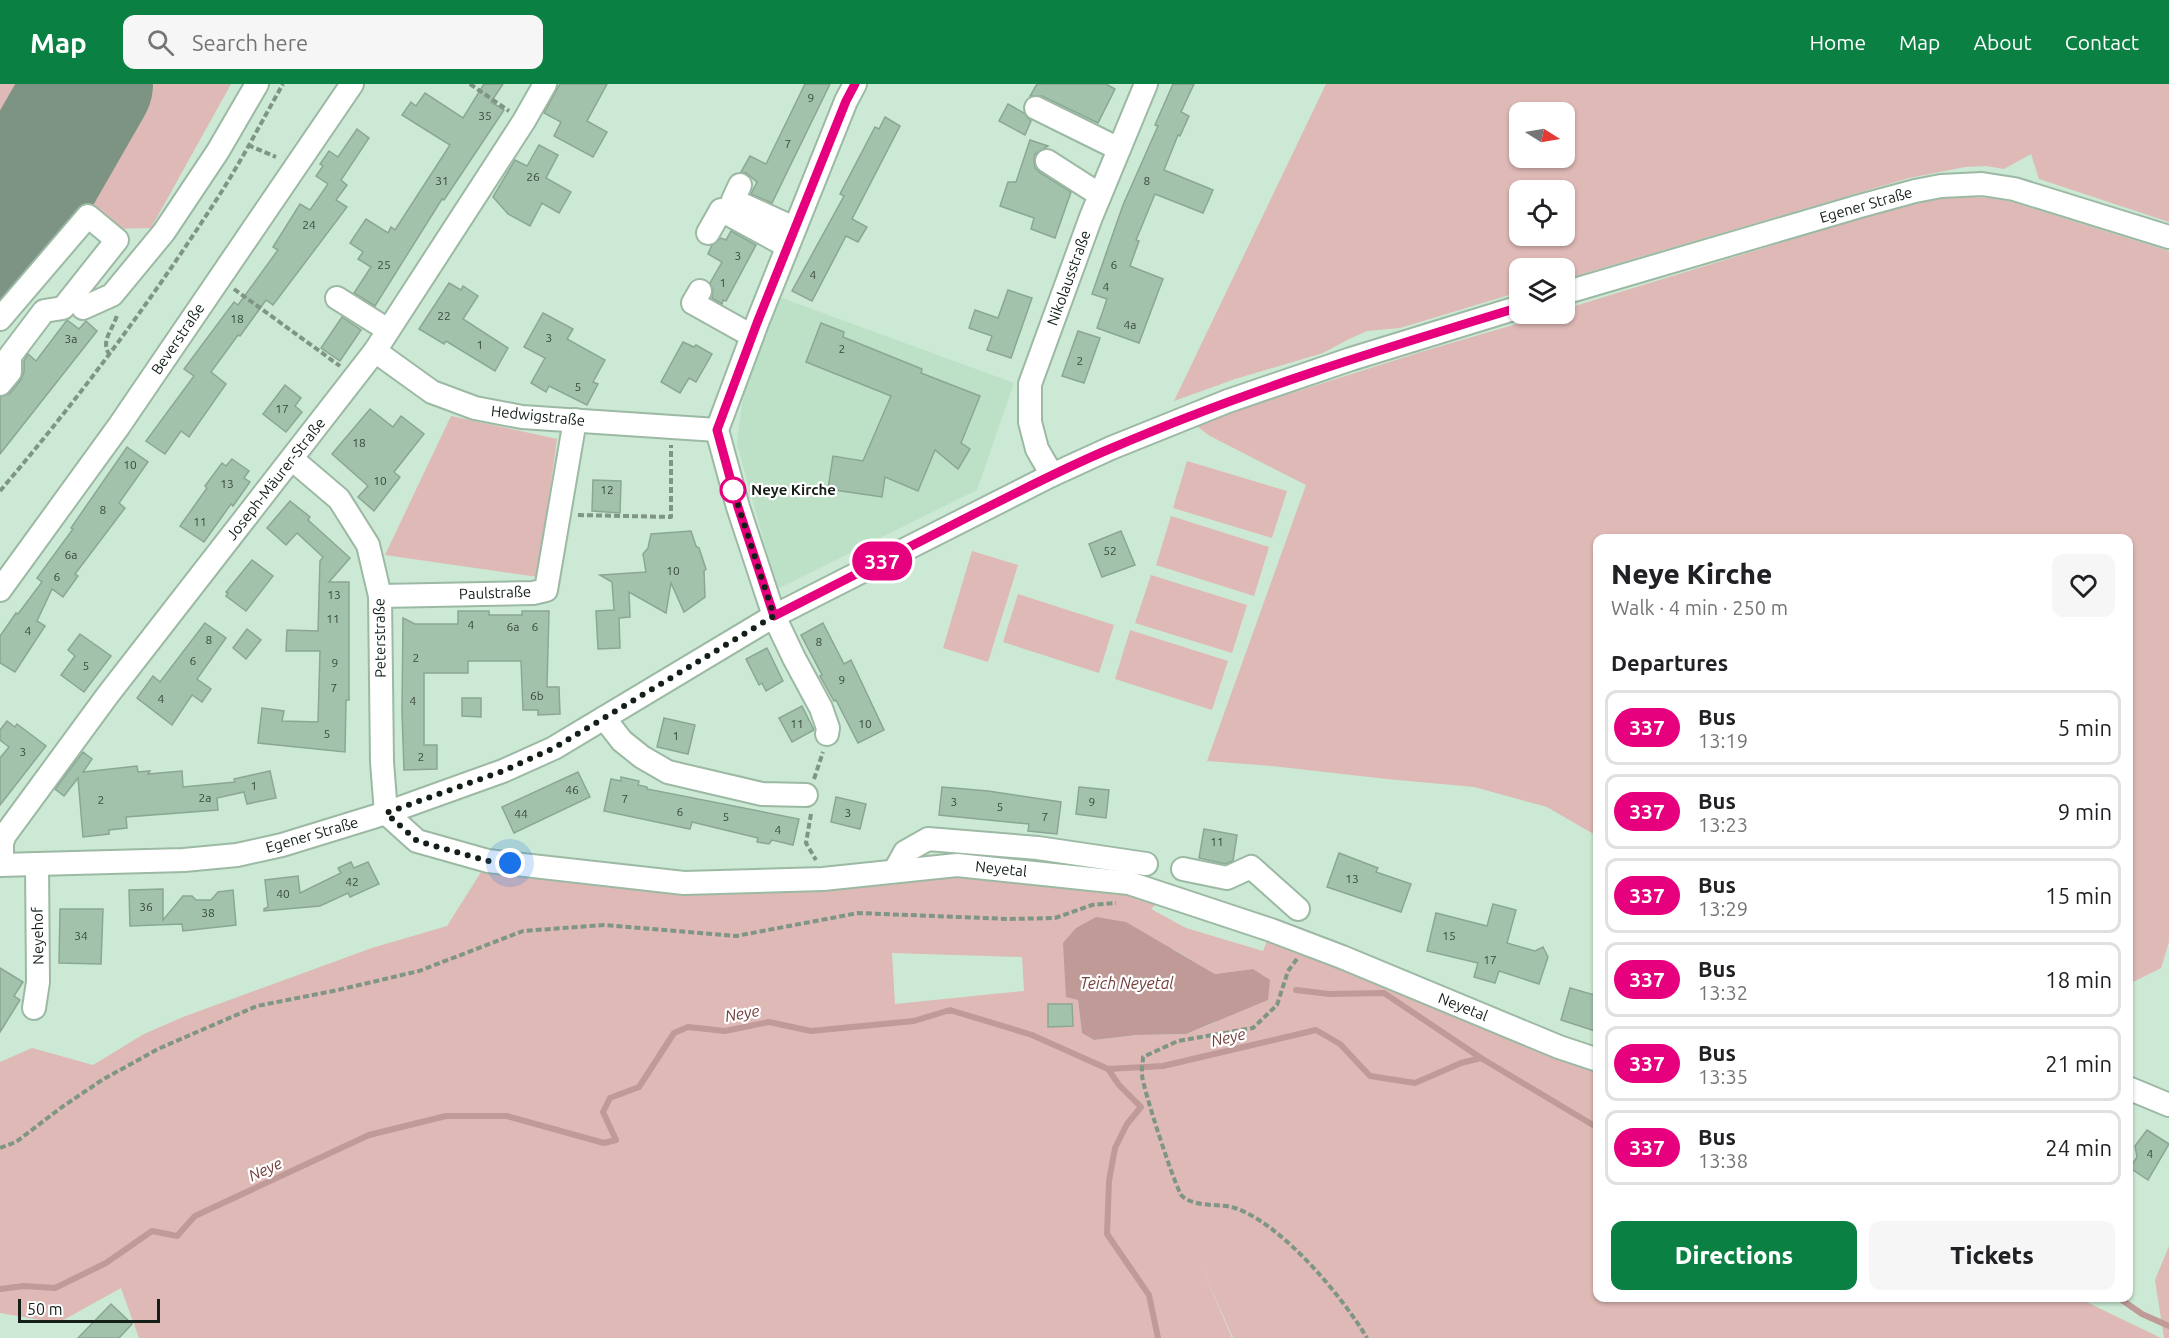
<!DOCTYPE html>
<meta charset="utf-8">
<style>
body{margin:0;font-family:Ubuntu,sans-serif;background:#f6f6f6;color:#202124;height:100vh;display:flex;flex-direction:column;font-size:22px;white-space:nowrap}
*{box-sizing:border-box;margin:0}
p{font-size:20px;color:#757577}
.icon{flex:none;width:33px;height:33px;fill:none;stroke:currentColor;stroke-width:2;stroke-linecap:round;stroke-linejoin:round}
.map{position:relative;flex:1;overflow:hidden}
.panel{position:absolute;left:1593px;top:450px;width:540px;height:768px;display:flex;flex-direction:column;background:#fff;border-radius:12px;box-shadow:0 2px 4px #0004}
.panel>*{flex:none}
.badge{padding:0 12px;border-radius:20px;font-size:21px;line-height:39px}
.needle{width:39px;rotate:101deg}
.fabs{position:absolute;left:1509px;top:18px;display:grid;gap:12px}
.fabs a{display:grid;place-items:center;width:66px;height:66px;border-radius:12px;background:#fff;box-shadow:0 2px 4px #0004;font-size:30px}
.scale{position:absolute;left:18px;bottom:15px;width:142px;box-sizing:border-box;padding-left:6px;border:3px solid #141f18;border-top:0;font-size:16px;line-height:21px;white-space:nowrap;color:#141f18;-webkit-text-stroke:4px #fff;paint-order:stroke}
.you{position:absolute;width:30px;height:30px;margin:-15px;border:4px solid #fff;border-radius:50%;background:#1a73e8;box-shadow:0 0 0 9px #1a73e833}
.map>.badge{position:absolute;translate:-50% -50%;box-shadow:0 0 0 3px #fff}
h2{padding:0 18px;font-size:22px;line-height:54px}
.round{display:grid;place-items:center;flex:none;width:63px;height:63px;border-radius:12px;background:#f6f6f6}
.overview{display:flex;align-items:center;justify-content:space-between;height:102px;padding:0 18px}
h1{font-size:28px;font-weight:800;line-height:45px}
.primary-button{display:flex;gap:12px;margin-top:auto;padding:12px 18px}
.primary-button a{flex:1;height:69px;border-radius:12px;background:#0b8043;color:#fff;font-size:24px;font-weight:800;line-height:69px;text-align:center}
.primary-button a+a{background:#f6f6f6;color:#202124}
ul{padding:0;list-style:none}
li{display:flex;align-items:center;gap:18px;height:75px;margin:0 12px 9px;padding:0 6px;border:3px solid #e0e0e0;border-radius:12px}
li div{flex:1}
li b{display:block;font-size:22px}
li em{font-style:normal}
li .badge{min-width:66px;font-weight:700;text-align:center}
header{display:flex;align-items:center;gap:36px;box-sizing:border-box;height:84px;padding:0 30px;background:#0b8043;color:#fff}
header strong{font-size:28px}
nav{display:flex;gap:33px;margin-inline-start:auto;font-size:21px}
.search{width:420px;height:54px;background:#f6f6f6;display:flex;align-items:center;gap:15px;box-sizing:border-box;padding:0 21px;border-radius:12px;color:#757577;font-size:22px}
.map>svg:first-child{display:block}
.built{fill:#bce1c6}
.green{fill:#deb9b6;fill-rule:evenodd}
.water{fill:#bf9a97}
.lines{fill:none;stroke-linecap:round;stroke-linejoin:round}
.stream{stroke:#bf9a97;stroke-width:6}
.runway{stroke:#7d9384;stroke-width:128}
.building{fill:#a3c2ac;stroke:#8ba793;stroke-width:1.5}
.minor-casing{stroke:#9cb9a4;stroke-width:26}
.path{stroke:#7f9585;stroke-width:4;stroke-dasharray:6 3;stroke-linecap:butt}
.minor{stroke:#fff;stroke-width:22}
.line-casing{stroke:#fff;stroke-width:14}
.line{stroke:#e6007e;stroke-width:9}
.walk{stroke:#141f18;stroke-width:6;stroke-dasharray:0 10.8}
.stop-dot{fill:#fff;stroke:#e6007e;stroke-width:3}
.labels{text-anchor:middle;stroke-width:4.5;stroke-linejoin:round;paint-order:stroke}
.number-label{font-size:12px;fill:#38483d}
.street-label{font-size:15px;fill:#141f18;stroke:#fff}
.stop-label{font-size:15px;font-weight:bold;fill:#141f18;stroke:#fff;text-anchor:start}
.water-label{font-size:16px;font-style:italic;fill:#733e3b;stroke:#fff}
</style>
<header>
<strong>Map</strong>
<div class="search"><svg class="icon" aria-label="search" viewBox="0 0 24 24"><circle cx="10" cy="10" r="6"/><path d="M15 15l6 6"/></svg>Search here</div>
<nav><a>Home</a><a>Map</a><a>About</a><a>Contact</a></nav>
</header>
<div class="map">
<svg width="2169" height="1254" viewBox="0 0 2169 1254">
<rect width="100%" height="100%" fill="#cbe9d4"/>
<path class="built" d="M779,213L1014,299L977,406L777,505L737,360L744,302Z"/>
<g class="green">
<path d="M0,0H231L151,144L107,145L88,128L0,231Z"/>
<path d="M1326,0H2169V138L2039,95L2031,70L2004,85L1986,82L1965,83L1909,94L1565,195L1564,184H1520L1519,208L1400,244L1367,247L1347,256L1323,269L1235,295L1174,317ZM1520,28H1564V74H1520ZM1520,106H1564V152H1520Z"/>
<path d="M1971,113L1990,114L2012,118L2169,167V858L2161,884L2129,900L2128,454H1598L1597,752L1547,723L1474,703L1387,695L1272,682L1207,677L1306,401L1210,352L1194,340L1424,267L1551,230H1564L1565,225L1920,116Z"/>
<path d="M451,332L557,355L538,493L385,471Z"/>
<path d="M1187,377L1287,407L1272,454L1173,424Z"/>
<path d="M1171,432L1269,463L1254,512L1156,481Z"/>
<path d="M972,467L1018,481L988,578L943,564Z"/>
<path d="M1151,491L1247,521L1232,569L1135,539Z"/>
<path d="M1018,510L1114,541L1099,589L1003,558Z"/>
<path d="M1130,546L1228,577L1212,626L1115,595Z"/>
<path d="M488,777L684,799L895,786L1165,812L1151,825L1186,844L1263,867L1271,846L1597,976L1598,1214H2078L2161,1254H1233L1200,1179L1232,1254H139L121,1204L58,1239L0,1229V978L32,964L93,981L144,950L183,933L372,864L447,842ZM1173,865L1215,890L1253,885L1216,938L1186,950L1137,951L1094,956L1082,948L1078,916ZM892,869L1022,873L1024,907L895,920Z"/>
<path d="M2169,1162V1254H2164L2155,1196Z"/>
</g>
<path class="water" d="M1096,833L1126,838L1215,890L1253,885L1270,896L1268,916L1186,950L1137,951L1094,956L1082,949L1078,916L1066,913L1063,859L1076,844Z"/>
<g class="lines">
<g class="stream">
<path d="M1296,906L1329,910L1384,909L1481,974"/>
<path d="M1108,985L1119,1001L1141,1023L1127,1040L1115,1064L1109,1097L1107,1150L1149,1211L1158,1254"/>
<path d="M0,1205L24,1202L55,1204L106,1179L152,1147L177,1152L195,1132L369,1051L446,1032H507L604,1059L616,1056L603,1028L610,1014L639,1003L674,949L688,943L725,947L769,938L811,947L914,937L950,926L1032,951L1108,985L1163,982L1316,946L1340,960L1370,992L1415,999L1461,979L1481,974L1598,1044"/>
<path d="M2119,1214L2142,1230L2169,1242"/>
</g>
<path class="runway" d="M0,155L89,0"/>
</g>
<g class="building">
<path d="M484,0H503L491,18L504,26L444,116L442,115L375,222L354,209L371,183L358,175L363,168L350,159L366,135L388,149L391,143L395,146L450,61L402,31L411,18L416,22L425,9L463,34Z"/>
<path d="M560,0H607L587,37L607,48L593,73L554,52L561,38L544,29Z"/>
<path d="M805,0H830L772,119L751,110L757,98L746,89L741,88L750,72L766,80Z"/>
<path d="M1037,0H1106L1115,5L1098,39L1042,12H1030Z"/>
<path d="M1173,0H1194L1181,28L1189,32L1180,52L1178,51L1164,86L1213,106L1203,129L1155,110L1136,156L1139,157L1130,182L1163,195L1139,259L1097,244L1107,215L1092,210L1123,121L1158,42L1155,41Z"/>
<path d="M1008,20L1024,29L1031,37L1025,51L999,37Z"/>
<path d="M885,33L900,42L852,135L867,143L858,158L846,152L812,217L792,207L844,112L840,110L875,43L879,45Z"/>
<path d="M357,45L369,54L341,96L347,101L336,116L347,123L273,221L266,216L240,252L238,251L211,288L226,300L189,353L181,347L165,370L146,357L194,292L184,285L234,218L238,221L278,166L273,163L300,120L310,126L328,100L316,92L323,82L320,80L329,67L338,73Z"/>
<path d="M1030,56L1048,62L1035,70L1034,77L1035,84L1039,88L1071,108L1055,154L1031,145L1034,134L1000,122L1008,98H1016Z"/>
<path d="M539,61L558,71L546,94L571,108L559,129L542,119L530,142L508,130L493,113L515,76L527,82Z"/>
<path d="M731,147L756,161L726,217L723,216L722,220L712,214L713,206L710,199L722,178L708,170L712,161L721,154L726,156Z"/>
<path d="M449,199L461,206L463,202L478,212L463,235L508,264L495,287L446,257L444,260L419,245Z"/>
<path d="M1008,206L1032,214L1011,274L987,266L992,252L969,244L975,226L998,234Z"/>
<path d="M543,229L573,245L567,255L605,276L593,298L598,300L587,321L549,302L546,308L531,299L545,274L524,263Z"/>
<path d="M342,233L361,246L340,277L321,264Z"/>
<path d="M67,236L79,245L86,237L97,247L0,370V313L10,309L20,297L24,288V277L28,270L36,277Z"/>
<path d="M821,239L844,248L843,253L922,285L921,289L980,312L961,359L970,365L958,385L935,366L918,407L885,393L882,413L828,405L833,372L863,377L891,312L806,278Z"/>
<path d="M1078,247L1100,254L1084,299L1062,292Z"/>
<path d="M683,258L694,263L696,261L712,270L696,298L689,294L680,309L661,298Z"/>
<path d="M285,301L301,314L295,322L302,328L286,348L263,330Z"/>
<path d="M370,325L393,343L401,332L424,350L394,388L400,393L374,427L358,413L368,402L332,370Z"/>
<path d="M127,363L148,378L119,419L125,424L75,490L78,492L63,513L52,505L37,537L45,542L15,588L0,579V552L16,529L18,530L42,498L37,494L73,445L71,444Z"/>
<path d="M232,375L249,387L244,394L250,398L233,422L231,420L204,458L180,442L207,404L205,402L222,379L226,382Z"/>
<path d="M593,396L621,397L620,429L592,427Z"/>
<path d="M290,417L310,433L308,436L350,474L329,498H349V616H346L345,668L258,659L262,624L284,627L282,637L318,638L320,567H286L287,546L318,547L320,477L323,473L297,449L286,461L267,444Z"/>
<path d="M691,447L696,462L699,464L706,485L704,487L705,513L684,528L671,499L666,529L629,508L630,533L619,534L620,564L598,565L596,527L614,526L612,498L600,491L646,488L643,470L648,464L651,450Z"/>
<path d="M1121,447L1135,481L1102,493L1089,460Z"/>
<path d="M252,476L273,492L246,527L226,512L228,509L226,508Z"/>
<path d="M458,527H489V531H522V527H549L547,603H559L560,630L538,631V626H523L521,577H468V589H424V661H437V685L404,686L402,628L403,534L415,540H458Z"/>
<path d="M205,539L226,554L197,595L211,605L202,618L192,611L172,641L137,614L153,592L160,598Z"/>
<path d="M823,539L844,580L851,576L884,646L858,659L836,616L834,617L820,592L822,591L801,551Z"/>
<path d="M247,545L261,556L246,575L233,564Z"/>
<path d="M80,550L111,572L84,608L61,591L75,572L68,566Z"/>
<path d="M767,564L783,597L766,607L762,599L759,601L746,575Z"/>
<path d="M462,614H481V633L462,632Z"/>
<path d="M802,622L814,646L792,658L779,634Z"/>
<path d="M664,634L695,641L688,670L657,663Z"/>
<path d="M7,637L15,643L17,640L46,662L0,721V674L9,663L0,656V646Z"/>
<path d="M83,668L92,675L83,688L137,682L138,688L150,687L148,690L182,687L183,703L235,698L234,695L270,687L276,714L247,720L244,708L217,714L218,726L126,733L127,744L109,746V750L83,753L78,694L64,712L55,705Z"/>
<path d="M578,688L590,713L514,749L502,723Z"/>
<path d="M621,693L639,697L638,701L647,703V705L799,735L793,761L772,756L769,760L757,758L758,754L692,738L690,745L604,727L611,695L621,697Z"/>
<path d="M942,703L988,707L1061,718L1057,750L1028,747L1029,740L939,731Z"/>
<path d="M1079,703L1109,706L1106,734L1076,730Z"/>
<path d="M836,713L866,720L860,745L831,738Z"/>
<path d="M1204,745L1237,751L1233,777L1225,780L1199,774Z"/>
<path d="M1339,769L1378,784L1376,788L1411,800L1401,828L1327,803Z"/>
<path d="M351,778L354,784L368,778L379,800L350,813L348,809L320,822L264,827V825L268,823L265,796L298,792L300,809L341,789L338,784Z"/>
<path d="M163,805V836L183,812H192L196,816H211L218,808L233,806L236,841L183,847L182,840L130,842L129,806Z"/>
<path d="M1493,820L1516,826L1507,859L1535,867L1543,863L1548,873L1539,900L1499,887L1495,899L1474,893L1478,879L1427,867L1436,829L1487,842Z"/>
<path d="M60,825H103L101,880L59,879Z"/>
<path d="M0,884L23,898L14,912L20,916L0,948Z"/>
<path d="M1570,904L1598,912V948L1561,936Z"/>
<path d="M1048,920H1072L1073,942L1048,943Z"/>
<path d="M2147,1046L2169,1060L2148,1096L2130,1084L2137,1073L2135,1062Z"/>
<path d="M111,1220L132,1240L119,1254H78Z"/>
</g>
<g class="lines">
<defs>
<g id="minor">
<path d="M1036,24L1119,65"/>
<path d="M1047,77L1100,111"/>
<path d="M740,101L733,116L794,144"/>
<path d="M708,149L721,126L787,162"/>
<path d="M700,207L693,219L752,252"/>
<path d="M1564,209L1860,122L1915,107L1941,102L1982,100L2014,105L2169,153"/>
<path d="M337,214L388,246"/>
<path d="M83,224L112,211L164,148L218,67L257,0"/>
<path d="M0,235L88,132L117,156L63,224L44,227L10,272V288L0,300"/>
<path d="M375,267L432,308L475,324L522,333L717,346"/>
<path d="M292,375L339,415L368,461L380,512L382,678L386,729L417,757L488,777L684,799L823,795L957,781L1129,799L1271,846L1342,873L1559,963L1598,976"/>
<path d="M1052,391L1037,365L1030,338V300L1091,133L1146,0"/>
<path d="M0,506L119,342L352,0"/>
<path d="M380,512L533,509L546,506L575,336"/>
<path d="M604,634L622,657L642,673L668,688L762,710L806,711"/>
<path d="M827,650L828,644L821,624L794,574L774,532L738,423L717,346L757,239L846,17L855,0"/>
<path d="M0,781L184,776L237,771L282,761L386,729L503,687L554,664L774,532L1052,391L1111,364L1228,317L1351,275L1520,223"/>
<path d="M2,781V759L5,751L107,612L375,267L524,37L545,0"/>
<path d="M1183,785L1227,794L1251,783L1298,825"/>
<path d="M895,786L905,768L928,755L1038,764L1146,780"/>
<path d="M34,924L38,898L37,780"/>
<path d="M2128,1004L2169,1021"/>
</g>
</defs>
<use href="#minor" class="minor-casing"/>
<g class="path">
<path d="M470,0L509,27"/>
<path d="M248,61L276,73"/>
<path d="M234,205L340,282"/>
<path d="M110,271C99,258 114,244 117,231"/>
<path d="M0,407C81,312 155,212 222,107C244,72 263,35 283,0"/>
<path d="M578,431L671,433V361"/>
<path d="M814,695L823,668"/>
<path d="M811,730L806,759L816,776"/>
<path d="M1297,875L1288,887L1277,921L1253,944L1178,957L1143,973C1143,979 1141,986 1142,991C1143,1005 1176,1106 1182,1112C1196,1124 1219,1119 1235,1124C1282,1140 1342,1212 1367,1254"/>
<path d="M0,1064L16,1058L62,1023L102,996L158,965L257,922L338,906L419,887L523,847L604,841L736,852L858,829L1009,835L1055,834L1092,821L1116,819"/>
</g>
<use href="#minor" class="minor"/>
</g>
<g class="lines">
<defs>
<path id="line" d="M855,0L846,17L757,239L717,346L738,423L774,532C840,498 906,465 972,431C1018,408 1064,384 1112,364C1244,307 1382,265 1520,223"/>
</defs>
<use href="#line" class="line-casing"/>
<use href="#line" class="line"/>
<path class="walk" d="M510,779L488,777L417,757L386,729L503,687L554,664L774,532L733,406"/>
</g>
<circle class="stop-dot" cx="733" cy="406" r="12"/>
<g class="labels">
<g class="number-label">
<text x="811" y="18">9</text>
<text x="485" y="36">35</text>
<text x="788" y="64">7</text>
<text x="533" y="97">26</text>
<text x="442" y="101">31</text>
<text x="1147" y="101">8</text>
<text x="309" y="145">24</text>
<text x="738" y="176">3</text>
<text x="384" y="185">25</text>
<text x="1114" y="185">6</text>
<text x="813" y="195">4</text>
<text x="723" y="203">1</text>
<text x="1106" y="207">4</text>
<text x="444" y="236">22</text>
<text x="237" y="239">18</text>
<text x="1130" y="245">4a</text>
<text x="549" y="258">3</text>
<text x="71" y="259">3a</text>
<text x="480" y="265">1</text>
<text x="842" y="269">2</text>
<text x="1080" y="281">2</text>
<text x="578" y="307">5</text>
<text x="282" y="329">17</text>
<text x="359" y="363">18</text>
<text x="130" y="385">10</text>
<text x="380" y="401">10</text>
<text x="227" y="404">13</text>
<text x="607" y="410">12</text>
<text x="103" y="430">8</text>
<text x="200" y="442">11</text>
<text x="1110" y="471">52</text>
<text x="71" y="475">6a</text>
<text x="673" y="491">10</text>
<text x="57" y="497">6</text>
<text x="334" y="515">13</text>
<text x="333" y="539">11</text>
<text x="471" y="545">4</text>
<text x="513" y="547">6a</text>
<text x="535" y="547">6</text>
<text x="28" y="551">4</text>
<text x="209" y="560">8</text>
<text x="819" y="562">8</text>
<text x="416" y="578">2</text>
<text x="193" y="581">6</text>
<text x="335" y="583">9</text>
<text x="86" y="586">5</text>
<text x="842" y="600">9</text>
<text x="334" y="608">7</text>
<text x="537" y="616">6b</text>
<text x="161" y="619">4</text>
<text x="413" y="621">4</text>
<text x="797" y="644">11</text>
<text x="865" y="644">10</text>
<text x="327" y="654">5</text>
<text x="676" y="656">1</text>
<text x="23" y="672">3</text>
<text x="421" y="677">2</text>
<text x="254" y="706">1</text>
<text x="572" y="710">46</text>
<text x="205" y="718">2a</text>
<text x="625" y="719">7</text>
<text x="101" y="720">2</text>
<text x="954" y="722">3</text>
<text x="1092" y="722">9</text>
<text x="1000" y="727">5</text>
<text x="680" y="732">6</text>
<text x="848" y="733">3</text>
<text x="521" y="734">44</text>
<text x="726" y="737">5</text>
<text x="1045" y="737">7</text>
<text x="778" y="750">4</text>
<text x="1217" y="762">11</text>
<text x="1352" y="799">13</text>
<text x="352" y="802">42</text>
<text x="283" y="814">40</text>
<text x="146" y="827">36</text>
<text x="208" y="833">38</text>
<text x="81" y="856">34</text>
<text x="1449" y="856">15</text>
<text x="1490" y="880">17</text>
<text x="2150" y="1074">4</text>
</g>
<g class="street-label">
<text transform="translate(1866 121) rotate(-16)" y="5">Egener Straße</text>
<text transform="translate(1069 194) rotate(-70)" y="5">Nikolausstraße</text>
<text transform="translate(178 255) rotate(-56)" y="5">Beverstraße</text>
<text transform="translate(538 332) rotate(6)" y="5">Hedwigstraße</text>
<text transform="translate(276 395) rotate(-52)" y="5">Joseph-Mäurer-Straße</text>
<text transform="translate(495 509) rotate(-2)" y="5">Paulstraße</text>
<text transform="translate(380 554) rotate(-91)" y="5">Peterstraße</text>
<text transform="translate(312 751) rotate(-16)" y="5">Egener Straße</text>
<text transform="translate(1001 785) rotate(6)" y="5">Neyetal</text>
<text transform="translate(38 852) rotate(-91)" y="5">Neyehof</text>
<text transform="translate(1463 923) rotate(22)" y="5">Neyetal</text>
</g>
<g class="stop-label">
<text x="751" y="411">Neye Kirche</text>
</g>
<g class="water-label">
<text x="1127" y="905">Teich Neyetal</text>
<text transform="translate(742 929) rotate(-10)" y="6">Neye</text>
<text transform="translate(1228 953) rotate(-13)" y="6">Neye</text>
<text transform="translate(265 1085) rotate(-25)" y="6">Neye</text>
</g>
</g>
</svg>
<div class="fabs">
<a><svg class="needle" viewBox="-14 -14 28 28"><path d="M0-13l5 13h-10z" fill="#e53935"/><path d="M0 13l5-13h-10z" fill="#757577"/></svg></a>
<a><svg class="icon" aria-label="locate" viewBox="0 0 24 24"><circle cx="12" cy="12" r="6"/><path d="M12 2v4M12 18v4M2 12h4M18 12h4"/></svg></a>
<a><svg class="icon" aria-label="layers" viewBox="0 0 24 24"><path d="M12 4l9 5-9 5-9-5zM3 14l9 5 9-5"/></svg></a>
</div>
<div class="scale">50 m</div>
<div class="you" style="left:510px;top:779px"></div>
<b class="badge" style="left:882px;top:477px;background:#e6007e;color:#fff">337</b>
<section class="panel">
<div class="overview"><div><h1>Neye Kirche</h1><p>Walk · 4 min · 250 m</p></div><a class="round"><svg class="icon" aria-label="heart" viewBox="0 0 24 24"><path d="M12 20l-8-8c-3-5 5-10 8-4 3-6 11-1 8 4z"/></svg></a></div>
<h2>Departures</h2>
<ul>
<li><span class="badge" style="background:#e6007e;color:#fff">337</span><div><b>Bus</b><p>13:19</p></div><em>5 min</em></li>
<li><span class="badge" style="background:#e6007e;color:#fff">337</span><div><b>Bus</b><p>13:23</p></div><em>9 min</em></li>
<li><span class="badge" style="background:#e6007e;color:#fff">337</span><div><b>Bus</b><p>13:29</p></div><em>15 min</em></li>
<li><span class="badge" style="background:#e6007e;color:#fff">337</span><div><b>Bus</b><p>13:32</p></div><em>18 min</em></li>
<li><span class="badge" style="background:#e6007e;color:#fff">337</span><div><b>Bus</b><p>13:35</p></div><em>21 min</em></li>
<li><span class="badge" style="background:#e6007e;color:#fff">337</span><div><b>Bus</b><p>13:38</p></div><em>24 min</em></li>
</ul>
<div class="primary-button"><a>Directions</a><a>Tickets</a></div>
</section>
</div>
